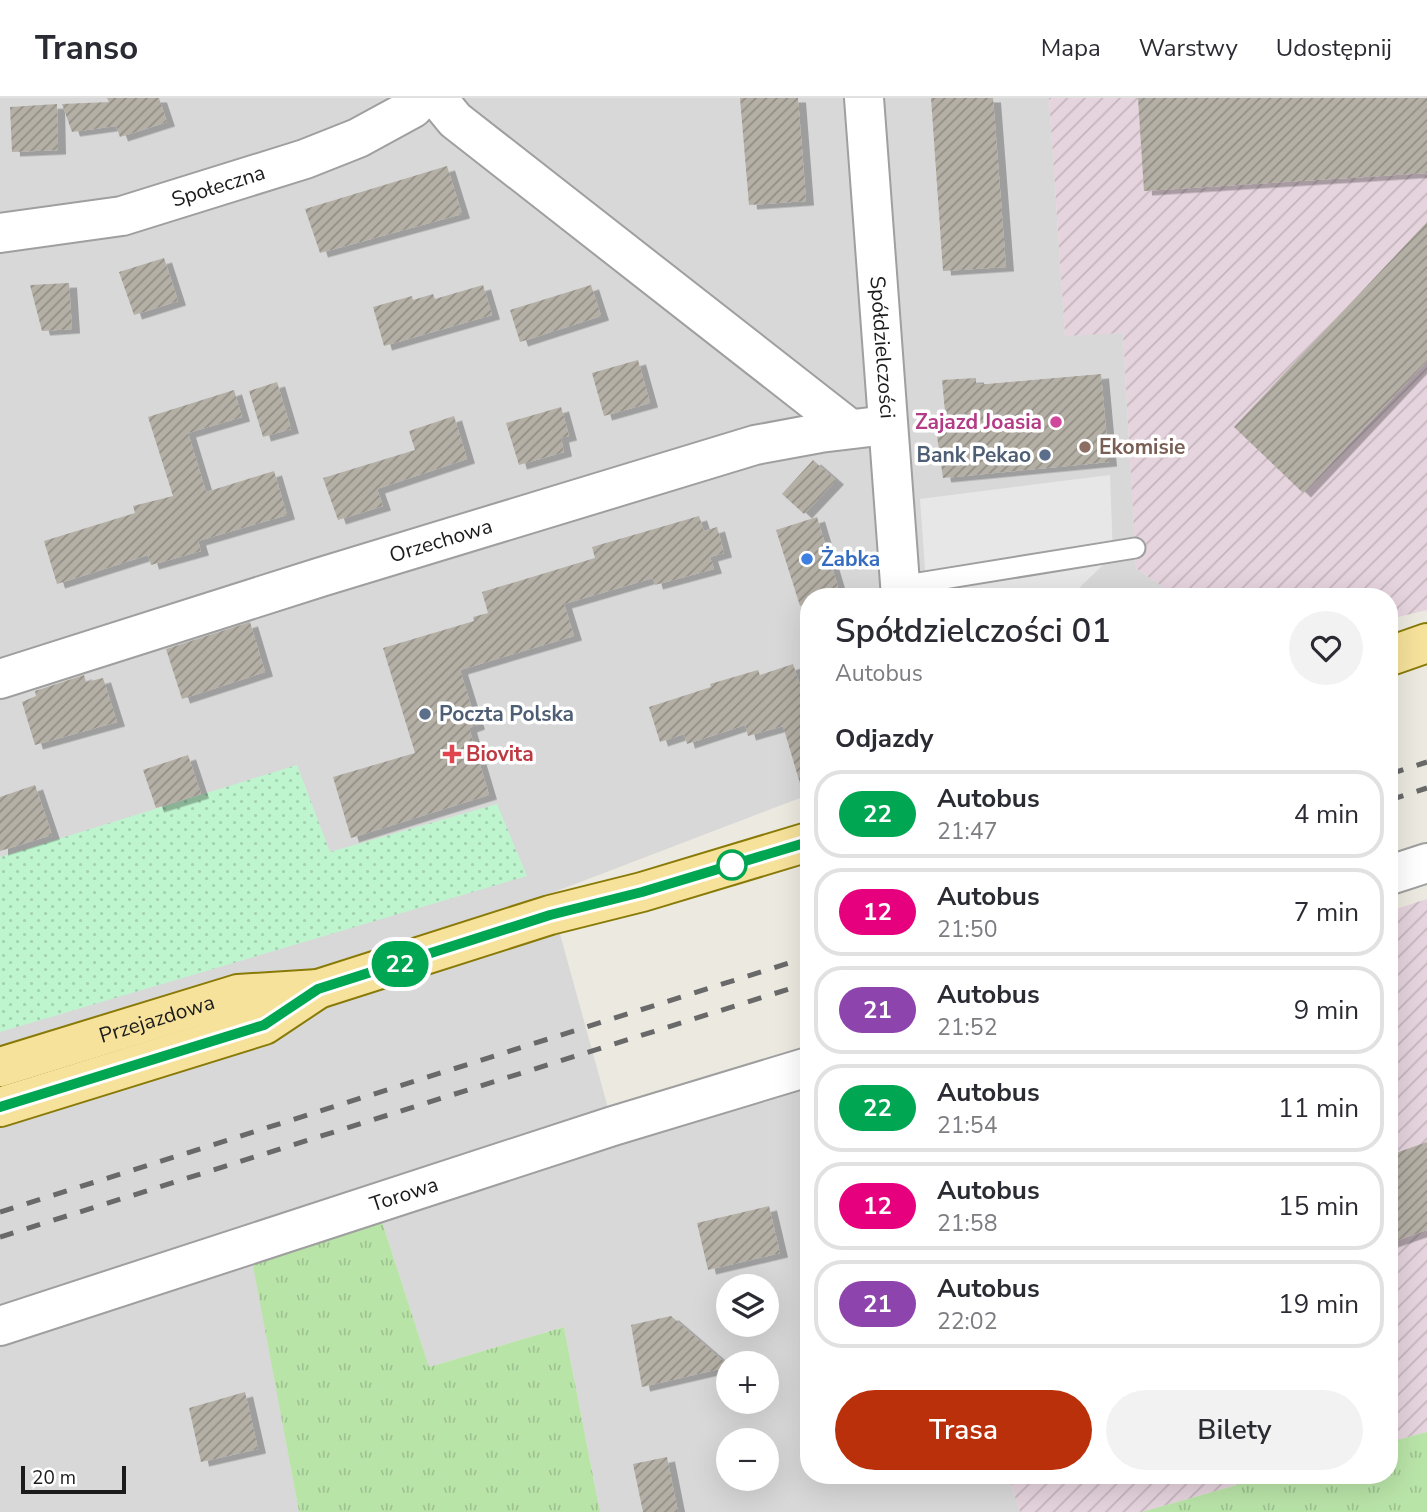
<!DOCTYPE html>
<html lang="pl">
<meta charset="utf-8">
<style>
body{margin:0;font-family:"Nunito Sans",sans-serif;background:#f2f2f3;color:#2b2b33;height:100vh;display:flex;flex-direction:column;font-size:26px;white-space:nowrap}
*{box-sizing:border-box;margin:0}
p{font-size:23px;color:#7c7c81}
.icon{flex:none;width:38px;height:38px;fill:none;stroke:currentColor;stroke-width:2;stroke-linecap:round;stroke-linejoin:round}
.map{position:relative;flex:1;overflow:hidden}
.sheet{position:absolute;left:800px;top:490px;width:598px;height:896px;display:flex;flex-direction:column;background:#fff;border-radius:28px;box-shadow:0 7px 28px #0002}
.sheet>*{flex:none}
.badge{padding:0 14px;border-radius:23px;font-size:24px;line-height:46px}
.controls{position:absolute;left:716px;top:1176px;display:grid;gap:14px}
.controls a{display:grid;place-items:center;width:63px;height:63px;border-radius:50%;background:#fff;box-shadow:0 7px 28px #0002;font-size:35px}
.scale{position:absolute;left:21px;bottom:18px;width:105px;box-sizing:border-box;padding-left:7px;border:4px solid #1b1b1b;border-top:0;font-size:19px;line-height:24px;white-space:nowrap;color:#1b1b1b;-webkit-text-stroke:5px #fff;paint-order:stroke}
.map>.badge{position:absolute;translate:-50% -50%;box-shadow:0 0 0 4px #fff}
h2{padding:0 35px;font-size:26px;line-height:63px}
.round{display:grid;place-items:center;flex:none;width:74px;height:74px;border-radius:37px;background:#f2f2f3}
.head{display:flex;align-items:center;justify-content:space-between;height:119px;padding:0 35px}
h1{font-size:33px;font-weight:600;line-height:52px}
.button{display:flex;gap:14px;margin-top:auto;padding:14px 35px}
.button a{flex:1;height:80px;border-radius:42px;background:#ba300b;color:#fff;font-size:28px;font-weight:600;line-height:80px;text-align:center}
.button a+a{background:#f2f2f3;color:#2b2b33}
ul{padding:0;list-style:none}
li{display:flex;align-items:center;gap:21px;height:88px;margin:0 14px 10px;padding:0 21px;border:4px solid #e1e1e2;border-radius:28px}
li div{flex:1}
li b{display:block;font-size:26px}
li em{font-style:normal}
li .badge{min-width:77px;font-weight:700;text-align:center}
header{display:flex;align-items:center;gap:42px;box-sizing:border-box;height:98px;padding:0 35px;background:#fff;border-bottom:2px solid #e1e1e2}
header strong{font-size:33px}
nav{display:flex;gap:38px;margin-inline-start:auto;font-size:24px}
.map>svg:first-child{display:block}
.residential{fill:#d9d8d8;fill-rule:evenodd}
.industrial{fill:url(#industrial-furrows)}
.grass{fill:url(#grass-tufts)}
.park{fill:url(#park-dots)}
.parking{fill:#e7e7e7}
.building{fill:url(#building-hatch);filter:url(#shadow)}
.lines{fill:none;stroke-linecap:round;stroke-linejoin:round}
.service-casing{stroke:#9f9f9f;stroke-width:23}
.minor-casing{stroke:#9f9f9f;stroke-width:42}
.primary-casing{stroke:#897a08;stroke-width:42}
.service{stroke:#fff;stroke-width:19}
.minor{stroke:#fff;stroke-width:38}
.primary{stroke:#f6e29b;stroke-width:38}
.rail{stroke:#696969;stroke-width:5;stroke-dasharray:14 14;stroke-linecap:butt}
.line-casing{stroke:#fff;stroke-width:16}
.line{stroke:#00a651;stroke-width:10}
.hotel-dot{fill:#d1479c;stroke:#fff;stroke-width:2.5}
.education-dot{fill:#8d6e63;stroke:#fff;stroke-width:2.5}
.service-dot{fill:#5c6f8a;stroke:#fff;stroke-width:2.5}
.shop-dot{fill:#3f7fe0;stroke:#fff;stroke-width:2.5}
.health-dot{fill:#e0444e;stroke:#fff;stroke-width:2.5}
.stop-dot{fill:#fff;stroke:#00a651;stroke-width:3.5}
.labels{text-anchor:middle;stroke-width:7;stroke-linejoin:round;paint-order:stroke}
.street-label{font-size:21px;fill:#1b1b1b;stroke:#fff}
.hotel-label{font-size:21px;font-weight:bold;fill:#b23c85;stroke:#fff;text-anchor:end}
.education-label{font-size:21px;font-weight:bold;fill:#785e54;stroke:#fff;text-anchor:start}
.service-label{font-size:21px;font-weight:bold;fill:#4e5e75;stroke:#fff;text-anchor:end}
.shop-label{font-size:21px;font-weight:bold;fill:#366cbe;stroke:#fff;text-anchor:start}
.health-label{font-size:21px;font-weight:bold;fill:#be3a42;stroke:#fff;text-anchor:start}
</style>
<header>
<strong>Transo</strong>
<nav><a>Mapa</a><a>Warstwy</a><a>Udostępnij</a></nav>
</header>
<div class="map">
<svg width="1427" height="1414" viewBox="0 0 1427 1414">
<defs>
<pattern id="industrial-furrows" width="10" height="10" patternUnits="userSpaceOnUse" patternTransform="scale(1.75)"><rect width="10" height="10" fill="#e5d3dd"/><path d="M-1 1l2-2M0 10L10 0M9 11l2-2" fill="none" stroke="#c4b5bd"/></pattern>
<pattern id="grass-tufts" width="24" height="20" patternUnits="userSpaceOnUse" patternTransform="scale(1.75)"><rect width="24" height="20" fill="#b9e4a8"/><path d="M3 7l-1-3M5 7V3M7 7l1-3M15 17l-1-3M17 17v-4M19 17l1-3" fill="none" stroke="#9ec390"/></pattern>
<pattern id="park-dots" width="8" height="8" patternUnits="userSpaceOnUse" patternTransform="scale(1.75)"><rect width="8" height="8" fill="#bef5ce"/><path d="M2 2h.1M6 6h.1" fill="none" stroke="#a3d1b0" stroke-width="1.8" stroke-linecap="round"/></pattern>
<pattern id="building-hatch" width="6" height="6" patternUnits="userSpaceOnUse" patternTransform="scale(1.75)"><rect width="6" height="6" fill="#b5b0a6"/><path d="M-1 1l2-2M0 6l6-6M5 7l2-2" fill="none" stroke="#928e86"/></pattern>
<filter id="shadow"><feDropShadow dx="8" dy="4.5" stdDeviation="0" flood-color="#0004"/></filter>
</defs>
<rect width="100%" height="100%" fill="#eceae0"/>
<path class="residential" d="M0,0H1049L1065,237L1123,235L1136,470L1177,499H808V697L549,796L613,1028L808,969V1377H1008L1020,1414H600L564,1229L429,1269L376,1105L250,1147L299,1414H0ZM728,1188H766V1227H728ZM728,1265H766V1304H728ZM728,1342H766V1381H728Z"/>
<g class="industrial">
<path d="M1049,0H1427V512L1390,521V499H1177L1136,470L1123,235L1065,238Z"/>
<path d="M1427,801V1334L1390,1344V813Z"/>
<path d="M1008,1377H1272L1142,1414H1020Z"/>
</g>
<g class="grass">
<path d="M376,1105L429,1269L564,1229L600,1414H299L249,1146Z"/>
<path d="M1427,1334V1414H1142L1272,1377H1390V1344Z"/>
</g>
<path class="park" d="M297,667L330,754L497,706L527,778L0,934V759Z"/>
<path class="parking" d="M1110,377L1113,457L1070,499H927L920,401Z"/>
<g class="building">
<path d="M107,0H159L167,24L120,39L116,28L72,34L62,6L109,4Z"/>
<path d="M740,0H798L806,103L749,107Z"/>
<path d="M931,0H993L1006,169L943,173Z"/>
<path d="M1138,0H1427V75L1144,93Z"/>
<path d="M57,6L58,52L12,54L10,9Z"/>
<path d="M447,68L462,116L320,155L305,111Z"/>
<path d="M1427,124V263L1303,395L1234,329Z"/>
<path d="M164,160L178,203L134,217L119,174Z"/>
<path d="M69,185L72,231L42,233L30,187Z"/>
<path d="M483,187L492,217L384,248L373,209L412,198L413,202L433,196L435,201Z"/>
<path d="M591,187L601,218L520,244L510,212Z"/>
<path d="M638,262L650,305L604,318L592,275Z"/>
<path d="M1101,276L1109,364L943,380L936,331L946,324L942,282L976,280V287Z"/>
<path d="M277,284L291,331L263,339L249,293Z"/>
<path d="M234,292L242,319L188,335L206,394L274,373L287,417L198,443L201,453L151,467L148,457L57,486L44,443L135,415L133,408L173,398L148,319Z"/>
<path d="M561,309L569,338L561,340L564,354L519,367L506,325Z"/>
<path d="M454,318L467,361L377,391L383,408L338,422L323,380L415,352L409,333Z"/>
<path d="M813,362L836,382L804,416L782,396Z"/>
<path d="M699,418L704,433L717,429L724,455L710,459L714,471L655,487L653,480L564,506L574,538L460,572L477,627L469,630L489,697L351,740L333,679L415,655L383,550L474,523L473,519L488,515L482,494L595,460L592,449Z"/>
<path d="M817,419L838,489L831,491L833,497L808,499V506L800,508L776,432Z"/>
<path d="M250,524L265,574L182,601L166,551Z"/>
<path d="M793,566L808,612V688L801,689L783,628L748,638L745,627L687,646L684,636L660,644L649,609L711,589L710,586L758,572L760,577Z"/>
<path d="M84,577L86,584L103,580L117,624L35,647L22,604L36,598L35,593Z"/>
<path d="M188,657L201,696L156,710L143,672Z"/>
<path d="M35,687L52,737L0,753V699Z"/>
<path d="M1427,1044V1132L1390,1145V1057Z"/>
<path d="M769,1108L780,1155L708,1172L697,1125Z"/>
<path d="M671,1218L728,1267V1269L642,1289L631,1227Z"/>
<path d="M245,1294L258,1351L201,1364L189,1310Z"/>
<path d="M667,1359L678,1414H643L633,1366Z"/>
</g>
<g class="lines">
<defs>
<path id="service" d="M900,488L1135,450"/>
<g id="minor">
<path d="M437,0L455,22L850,331"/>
<path id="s1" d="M864,0L901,499"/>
<path id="s2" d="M0,135L122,118L305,61L358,40L413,10L422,0"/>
<path id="s3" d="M0,581L321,479L755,347L820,335L887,327"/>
<path d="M1390,777L1427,765"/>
<path id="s4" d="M0,1228L613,1028L808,969"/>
</g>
<g id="primary">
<path d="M1390,558L1427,545"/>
<path id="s5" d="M0,969L238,896L318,891L550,817L642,794L808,744"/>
<path d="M0,1009L264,927L318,891"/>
</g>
</defs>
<use href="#service" class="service-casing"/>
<use href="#minor" class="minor-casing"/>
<use href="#primary" class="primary-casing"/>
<use href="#service" class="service"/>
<use href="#minor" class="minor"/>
<use href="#primary" class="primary"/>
<g class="rail">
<path d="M1390,676L1427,664"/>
<path d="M1390,702L1427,690"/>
<path d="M0,1114L808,859"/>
<path d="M0,1139L808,885"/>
</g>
</g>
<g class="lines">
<defs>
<path id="line" d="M0,1009L264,927L318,891L550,817L642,794L808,744"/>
</defs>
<use href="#line" class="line-casing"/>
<use href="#line" class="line"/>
</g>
<circle class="hotel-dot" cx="1056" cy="324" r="7"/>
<circle class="education-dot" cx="1085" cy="349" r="7"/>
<g class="service-dot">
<circle cx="1045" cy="357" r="7"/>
<circle cx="425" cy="616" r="7"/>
</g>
<circle class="shop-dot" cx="807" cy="461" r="7"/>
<path class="health-dot" d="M448.5 645.5h7v7h7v7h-7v7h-7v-7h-7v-7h7z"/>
<circle class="stop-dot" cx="732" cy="767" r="14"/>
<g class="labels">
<g class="street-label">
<text dy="7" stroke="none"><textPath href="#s2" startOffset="224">Społeczna</textPath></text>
<text dy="7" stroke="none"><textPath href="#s1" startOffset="250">Spółdzielczości</textPath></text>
<text dy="7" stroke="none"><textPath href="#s3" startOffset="462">Orzechowa</textPath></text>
<text dy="7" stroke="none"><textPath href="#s5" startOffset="164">Przejazdowa</textPath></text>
<text dy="7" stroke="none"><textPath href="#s4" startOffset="425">Torowa</textPath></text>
</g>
<g class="hotel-label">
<text x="1042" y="331">Zajazd Joasia</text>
</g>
<g class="education-label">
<text x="1099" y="356">Ekomisie</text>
</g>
<g class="service-label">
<text x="1031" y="364">Bank Pekao</text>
<text x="439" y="623" text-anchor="start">Poczta Polska</text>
</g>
<g class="shop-label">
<text x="821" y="468">Żabka</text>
</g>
<g class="health-label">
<text x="466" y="663">Biovita</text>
</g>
</g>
</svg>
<div class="controls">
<a><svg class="icon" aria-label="layers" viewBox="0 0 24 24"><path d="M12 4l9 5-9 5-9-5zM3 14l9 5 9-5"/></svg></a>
<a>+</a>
<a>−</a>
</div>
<div class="scale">20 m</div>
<b class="badge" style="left:400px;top:866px;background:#00a651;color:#fff">22</b>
<section class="sheet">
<div class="head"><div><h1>Spółdzielczości 01</h1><p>Autobus</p></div><a class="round"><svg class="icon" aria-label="heart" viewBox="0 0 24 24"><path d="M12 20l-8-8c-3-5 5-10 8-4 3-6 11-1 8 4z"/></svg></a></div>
<h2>Odjazdy</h2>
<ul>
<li><span class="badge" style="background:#00a651;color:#fff">22</span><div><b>Autobus</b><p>21:47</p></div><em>4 min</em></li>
<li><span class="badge" style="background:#e6007e;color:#fff">12</span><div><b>Autobus</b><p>21:50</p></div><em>7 min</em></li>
<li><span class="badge" style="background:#8e44ad;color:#fff">21</span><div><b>Autobus</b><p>21:52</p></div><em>9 min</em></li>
<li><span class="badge" style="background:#00a651;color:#fff">22</span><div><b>Autobus</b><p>21:54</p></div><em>11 min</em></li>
<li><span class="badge" style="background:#e6007e;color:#fff">12</span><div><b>Autobus</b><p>21:58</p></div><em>15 min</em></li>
<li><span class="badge" style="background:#8e44ad;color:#fff">21</span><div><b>Autobus</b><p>22:02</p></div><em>19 min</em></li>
</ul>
<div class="button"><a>Trasa</a><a>Bilety</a></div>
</section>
</div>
